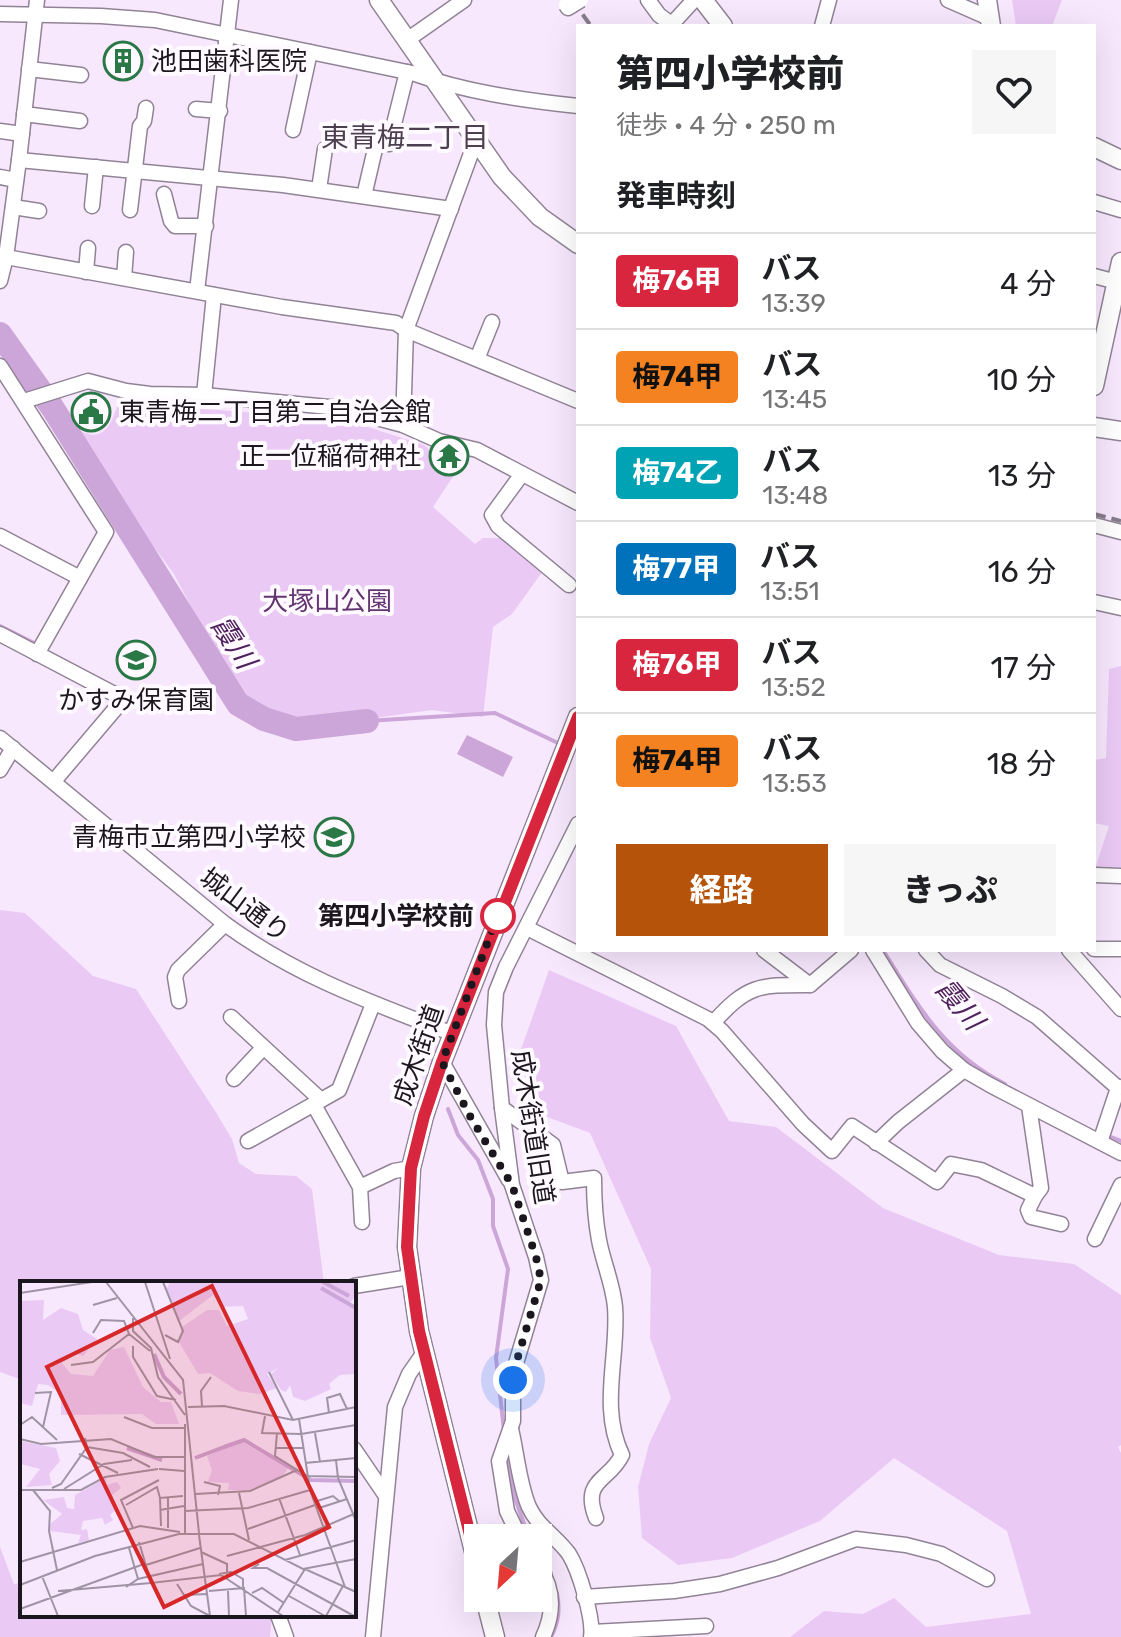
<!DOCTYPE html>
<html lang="ja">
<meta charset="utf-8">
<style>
body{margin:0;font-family:Rubik,"Noto Sans JP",sans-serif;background:#f6f6f6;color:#202124;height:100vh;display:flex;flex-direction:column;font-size:30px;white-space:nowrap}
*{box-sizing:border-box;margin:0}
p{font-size:26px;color:#757577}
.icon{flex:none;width:44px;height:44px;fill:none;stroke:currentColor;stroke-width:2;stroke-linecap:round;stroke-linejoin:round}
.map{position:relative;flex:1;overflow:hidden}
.side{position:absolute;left:576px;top:24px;width:520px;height:928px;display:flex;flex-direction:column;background:#fff;border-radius:0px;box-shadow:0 8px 32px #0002}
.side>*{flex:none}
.badge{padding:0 16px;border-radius:6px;font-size:28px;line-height:52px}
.needle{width:52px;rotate:206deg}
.tools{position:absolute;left:464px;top:1524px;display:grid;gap:16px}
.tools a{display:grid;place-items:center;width:88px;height:88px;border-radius:0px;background:#fff;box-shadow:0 8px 32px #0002;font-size:40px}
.you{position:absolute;width:40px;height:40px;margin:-20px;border:6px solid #fff;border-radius:50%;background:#1a73e8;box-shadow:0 0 0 12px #1a73e833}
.map>.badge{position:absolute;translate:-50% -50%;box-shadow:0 0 0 4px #fff}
h2{padding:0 40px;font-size:30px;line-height:72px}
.round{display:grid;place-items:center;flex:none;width:84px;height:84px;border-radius:0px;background:#f6f6f6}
.head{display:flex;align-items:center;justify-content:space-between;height:136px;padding:0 40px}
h1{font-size:38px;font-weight:800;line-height:60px}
.cta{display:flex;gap:16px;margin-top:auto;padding:16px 40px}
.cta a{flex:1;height:92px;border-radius:0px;background:#b45309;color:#fff;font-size:32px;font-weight:800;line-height:92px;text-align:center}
.cta a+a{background:#f6f6f6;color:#202124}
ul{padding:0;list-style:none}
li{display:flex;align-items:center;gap:24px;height:96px;padding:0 40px;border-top:2px solid #e0e0e0}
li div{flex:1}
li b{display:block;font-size:30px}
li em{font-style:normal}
li .badge{min-width:88px;font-weight:700;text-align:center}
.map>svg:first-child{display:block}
.green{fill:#eacaf5}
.water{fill:#cca6d8}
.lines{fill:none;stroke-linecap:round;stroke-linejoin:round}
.stream{stroke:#cca6d8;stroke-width:4}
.river{stroke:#cca6d8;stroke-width:24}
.minor-casing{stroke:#918396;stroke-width:17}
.major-casing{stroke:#918396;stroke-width:21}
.minor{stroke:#fff;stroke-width:14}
.major{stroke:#fff;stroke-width:18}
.rail{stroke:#867c8a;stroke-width:4;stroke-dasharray:12 6;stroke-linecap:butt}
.minor-bridge-casing{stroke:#918396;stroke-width:17;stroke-linecap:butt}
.minor-bridge{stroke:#fff;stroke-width:14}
.line-casing{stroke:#fff;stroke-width:18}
.line{stroke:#d7263d;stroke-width:12}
.walk{stroke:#1c171e;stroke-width:8;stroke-dasharray:0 14.4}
.stop-dot{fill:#fff;stroke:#d7263d;stroke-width:4}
.labels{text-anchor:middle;stroke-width:8;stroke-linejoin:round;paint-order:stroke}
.poi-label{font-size:26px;fill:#1c171e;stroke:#fefaff;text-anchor:start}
.park-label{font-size:26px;fill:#633472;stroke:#fefaff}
.street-label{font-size:26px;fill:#1c171e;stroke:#fefaff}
.stop-label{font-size:26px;font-weight:bold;fill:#1c171e;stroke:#fefaff;text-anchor:end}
.neighbourhood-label{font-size:28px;fill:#4c3f50;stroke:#fefaff}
.water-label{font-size:28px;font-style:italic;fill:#4e1f5c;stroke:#fefaff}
.inset-river{fill:none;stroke:#cca6d8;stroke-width:4}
.inset-road{fill:none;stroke:#a094a4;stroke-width:2}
.view{fill:#d62828;fill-opacity:0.15;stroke:#d62828;stroke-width:4}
.inset-edge{fill:none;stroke:#1c171e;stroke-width:4}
</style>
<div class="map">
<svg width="1121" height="1637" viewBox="0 0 1121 1637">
<rect width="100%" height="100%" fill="#f8e8fe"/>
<g class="green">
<path d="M1012,0H1062L1052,26H1016Z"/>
<path d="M118,403L343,419L424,445L456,472L433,507L475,544L483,538H506L543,571L512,614L493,627L483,717L432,710L289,730L264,719L240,701L174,574L69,433L75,428C102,445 111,427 118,403Z"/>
<path d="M1121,666V867L1095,869L1109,826L1094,823V760L1106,758L1109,669Z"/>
<path d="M0,910L25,913L93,976L136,989L217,1114L232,1139L239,1163L256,1174L296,1176L312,1189L324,1283H22V1380L0,1372Z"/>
<path d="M549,970L676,1026L729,1121L776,1127L883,1208L999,1255L1074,1264L1121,1295V1445L1118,1447L1121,1453V1637H790L824,1611L863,1614L894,1598L926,1627L1031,1614L1007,1531L894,1458L820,1521L732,1558L678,1565L642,1538L638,1487L649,1444L671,1398L650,1338L651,1269L590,1133L534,1112L519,1055Z"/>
<path d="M0,1547L14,1584L22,1583V1615H272L270,1637H0Z"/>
</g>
<path class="water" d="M467,735L513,757L503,777L457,754Z"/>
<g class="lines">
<g class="stream">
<path d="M0,626L38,645"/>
<path d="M367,721L495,713L558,743"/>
<path d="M883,950C918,1006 944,1053 1005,1084"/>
<path d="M448,1109L458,1135L478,1160L493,1199V1226L508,1269L496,1358L504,1431"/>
<path d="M1111,1137L1121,1141"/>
<path d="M507,1452L514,1495L529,1538"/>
<path d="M538,1551L551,1573"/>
<path d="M551,1637C559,1622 560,1609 557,1593"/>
</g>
<path class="river" d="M0,334L52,407L238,704L264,719L296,729L367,721"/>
<defs>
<g id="minor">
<path d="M648,0L659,15L674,26"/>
<path d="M948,0L989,18"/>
<path d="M0,14L101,16L155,20L412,73C465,92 522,100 578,106"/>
<path d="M670,26L694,0"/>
<path d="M822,26L829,0"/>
<path d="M407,40L464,0"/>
<path d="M29,69L81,75"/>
<path d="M196,109L220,111"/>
<path d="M24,114L80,121"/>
<path d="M293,130L310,52"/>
<path d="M0,131L22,134"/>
<path d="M389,144L407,72"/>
<path d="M19,160L283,185L451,209"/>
<path d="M0,177L16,180"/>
<path d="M319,189L325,149"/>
<path d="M164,194L171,221L175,226H206"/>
<path d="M364,196L375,149"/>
<path d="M1094,202L1121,210"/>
<path d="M92,206L96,167"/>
<path d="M13,207L39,211"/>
<path d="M130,210L140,126L144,121L146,108"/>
<path d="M6,257L282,307L396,323L406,330L578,401"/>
<path d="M86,272L88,248"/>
<path d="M1094,276L1117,282"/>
<path d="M124,278L126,252"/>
<path d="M0,281L6,257L19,160L37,0"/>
<path d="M197,291L231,0"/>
<path d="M477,359L492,322"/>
<path d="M0,366L106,532L37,654"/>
<path d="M204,395L214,295"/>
<path d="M24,401L88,381L126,391L150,394L204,395L339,408L403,425L439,441L477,450L578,503"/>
<path d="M403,425L406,330L476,140"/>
<path d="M522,474L492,515L498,526L569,585"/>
<path d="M1094,525L1121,532"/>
<path d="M0,536L80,578"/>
<path d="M1094,602L1121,608"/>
<path d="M0,634L120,697L116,708L54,781"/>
<path d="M0,738L225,924C298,977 370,1002 453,1034"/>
<path d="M0,770L13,748"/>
<path d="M1094,875L1121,876"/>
<path d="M527,928L708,1019L722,1031L803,1124L832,1151L852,1126L937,1182L951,1164L981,1170L1035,1196L1041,1188L1029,1106"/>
<path d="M1094,949H1121"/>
<path d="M764,950L810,985L851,950"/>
<path d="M873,950L918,1023L942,1051L964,1070L990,1085L1121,1153"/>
<path d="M926,950L940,965L1002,996L1037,1017L1118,1088"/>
<path d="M1069,950L1121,1009"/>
<path d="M179,1001L175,977L178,970L225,924"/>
<path d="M231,1017L321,1100"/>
<path d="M713,1023C748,984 759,985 810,985"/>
<path d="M442,1062L509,1180"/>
<path d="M234,1079L263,1048"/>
<path d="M314,1105L360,1187L362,1222"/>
<path d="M502,1108L553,1145L562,1182L594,1178C594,1198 595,1219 599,1240C603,1262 613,1284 615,1307C619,1356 599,1407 622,1455C609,1482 581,1479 596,1518"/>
<path d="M248,1141L339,1090L373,1004"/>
<path d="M1100,1142L1118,1088L1121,1087"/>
<path d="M876,1143L898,1122L964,1070"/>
<path d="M360,1187L394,1171L411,1168"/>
<path d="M1035,1196L1028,1210L1031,1217L1061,1224"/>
<path d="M1095,1239L1121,1185"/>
<path d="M354,1286L410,1277"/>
<path d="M511,1429C517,1454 519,1484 529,1507C538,1527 557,1537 569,1554C579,1570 594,1619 591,1637"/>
<path d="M354,1449L386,1496"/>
<path d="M520,1538L507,1511L499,1461L513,1421V1380L517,1360L541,1280L536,1257L512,1185L502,1108L494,1025L496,992L506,967L578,824"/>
<path d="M538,1565C554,1588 555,1611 543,1637"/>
<path d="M584,1597L674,1591L720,1584L778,1568L856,1539L906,1545L941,1554L987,1579"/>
<path d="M278,1615L286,1637"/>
<path d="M592,1632L706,1626"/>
<path d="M373,1637L395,1407L409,1374L425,1351"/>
</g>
<g id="major">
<path d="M379,0L502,177L540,217L578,244"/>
<path d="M703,0L723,26"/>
<path d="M987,0L991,26"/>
<path d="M1094,147L1121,160"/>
<path d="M1094,386L1121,262"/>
<path d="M1094,427L1121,431"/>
<path d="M478,1567L419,1331L407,1247L411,1168L424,1116L442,1062L578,717"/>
<path d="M485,1598L495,1637"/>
</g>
</defs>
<use href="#minor" class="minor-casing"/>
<use href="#major" class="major-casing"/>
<use href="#minor" class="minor"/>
<use href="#major" class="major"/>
<g class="rail">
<path d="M572,0L591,26"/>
<path d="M1094,514L1121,521"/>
</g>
<defs>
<path id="minor-bridge" d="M566,5L568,8L581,0"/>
</defs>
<use href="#minor-bridge" class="minor-bridge-casing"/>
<use href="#minor-bridge" class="minor-bridge"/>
</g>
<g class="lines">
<defs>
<path id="line" d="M478,1567L419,1331L407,1247L411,1168L424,1116L442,1062L578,717"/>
</defs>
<use href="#line" class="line-casing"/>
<use href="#line" class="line"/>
<path class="walk" d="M498,916L500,910L442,1062L471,1118L512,1185L536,1257L541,1280L517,1360L513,1380"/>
</g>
<defs>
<symbol id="building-ring" viewBox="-11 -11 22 22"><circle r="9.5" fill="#fefaff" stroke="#2b7847" stroke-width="1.5"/><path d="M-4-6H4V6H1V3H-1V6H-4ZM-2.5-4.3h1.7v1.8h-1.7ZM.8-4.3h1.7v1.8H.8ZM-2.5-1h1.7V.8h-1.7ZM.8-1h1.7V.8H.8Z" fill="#2b7847"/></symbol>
<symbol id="civic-ring" viewBox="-11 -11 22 22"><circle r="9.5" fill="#fefaff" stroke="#2b7847" stroke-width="1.5"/><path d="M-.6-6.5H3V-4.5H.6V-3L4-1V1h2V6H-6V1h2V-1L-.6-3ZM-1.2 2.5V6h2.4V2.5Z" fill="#2b7847"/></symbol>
<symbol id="temple-ring" viewBox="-11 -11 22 22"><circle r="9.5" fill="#fefaff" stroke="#2b7847" stroke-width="1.5"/><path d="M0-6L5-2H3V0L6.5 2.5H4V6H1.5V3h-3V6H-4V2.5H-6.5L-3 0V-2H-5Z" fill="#2b7847"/></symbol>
<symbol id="school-ring" viewBox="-11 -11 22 22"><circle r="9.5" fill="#fefaff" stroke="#2b7847" stroke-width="1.5"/><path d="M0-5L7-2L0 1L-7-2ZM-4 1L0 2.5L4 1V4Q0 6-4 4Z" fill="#2b7847"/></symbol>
</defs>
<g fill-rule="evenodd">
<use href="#building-ring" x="101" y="39" width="44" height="44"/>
<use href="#civic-ring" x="69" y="390" width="44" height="44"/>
<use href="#temple-ring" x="427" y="434" width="44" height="44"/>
<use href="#school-ring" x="114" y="638" width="44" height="44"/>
<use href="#school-ring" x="312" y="815" width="44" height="44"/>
</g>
<circle class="stop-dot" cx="498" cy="916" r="16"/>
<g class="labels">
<g class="poi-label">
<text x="151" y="70">池田歯科医院</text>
<text x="119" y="421">東青梅二丁目第二自治会館</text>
<text x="421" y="465" text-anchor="end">正一位稲荷神社</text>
<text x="136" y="709" text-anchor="middle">かすみ保育園</text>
<text x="306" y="846" text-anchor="end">青梅市立第四小学校</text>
</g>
<g class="park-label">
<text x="327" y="610">大塚山公園</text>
</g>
<g class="street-label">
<text transform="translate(245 905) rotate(37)" y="9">城山通り</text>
<text transform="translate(418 1055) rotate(-71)" y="9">成木街道</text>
<text transform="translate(533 1127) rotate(81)" y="9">成木街道旧道</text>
</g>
<g class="stop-label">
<text x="474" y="925">第四小学校前</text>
</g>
<g class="neighbourhood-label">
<text x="405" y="147">東青梅二丁目</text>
</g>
<g class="water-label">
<text transform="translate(234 642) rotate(57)" y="10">霞川</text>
<text transform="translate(960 1004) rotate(50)" y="10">霞川</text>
</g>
</g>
<g transform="translate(20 1281)">
<rect width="336" height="336" fill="#f8e8fe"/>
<path d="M150,1H336V15L328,24L336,27V93L320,94L309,103L311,108L285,120L273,116L270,104L266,111L261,109L251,93L258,87L247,93L257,107L240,113L218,110L190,92L178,93L159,61L162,46L187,29H199L207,45L228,38L223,25L202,26L193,14L158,41L146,9ZM24,19L23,39L41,27L58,33L63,49L77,58L63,75L56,73L42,82L51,93L73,95L90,69L104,66L123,106L141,121H151L159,143H136L122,133L41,134V113L28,104L18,103L12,125L0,122V20ZM219,159L268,187L263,195L229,209H208L209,202L188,201L192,189L187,175ZM0,160L36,167L40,180L29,193L32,204L6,206L20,188L0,183ZM86,197L87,204L97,201L101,207L92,214L98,227L90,234L93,239L85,244L82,237L63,240L61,249L67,248L69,259L58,262L61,254L30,250L29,244L42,233L23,219L44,216L47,227L54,228L55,214Z" fill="#eacaf5"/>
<path class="inset-river" d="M303,1L329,15M301,7L336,27M134,73L144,96L161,113M204,166L224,159L291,199L336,200M107,167L142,179M175,177L204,166"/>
<path class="inset-road" d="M86,1L163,99L179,252M125,1L150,78M143,1L163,50L158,61L145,54M0,12L72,1M73,24L97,17M113,37V50L131,67L138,96L165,134M73,52L81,39L104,40L109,53L130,70M113,65V76L137,115L156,119M51,84L73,81L109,53M249,91L273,139M15,112L31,111L23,146M182,125L181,110L191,96M168,126L204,125L273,139L336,126M309,132L307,117L320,113L327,128M245,135L242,152L281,153L336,144M104,136L132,147H165M279,138L290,209L325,306M0,144L12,136L37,159M257,152L255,175L287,195L336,196M295,152L300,181M0,158L21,163L91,158L134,176H166M67,166L103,172L130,186M256,167H283M59,173L98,192M316,179L318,197L336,240M285,182L336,177M139,188L164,190M184,201L200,205L198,214M32,207L41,203L67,166L65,157M44,208L84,183L112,179M0,209H61L85,196L138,188M13,209L30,230L29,250L37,289M219,212L229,259M175,213L230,210L277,189M140,217L141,245M148,217V247M259,217L280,274M294,221L313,215L319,220M106,224L137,206L140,217L163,215M296,228L327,218M140,229L164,225M164,230L228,227L290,209M113,247L101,219L139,199M228,248L295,224M165,252V143M179,254L190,335M119,261L131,302L201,294L263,335M109,267L118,298M181,271L207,283V297M207,275L285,254L336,232M265,279L336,259M0,281L120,245L160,251M239,283L233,287H247L334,335M126,284L180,267M199,293L211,291L223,298V306M22,295L38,335M157,303L171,325L190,335M0,304L75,275L159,253H214L283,288L336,278M106,306L118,298L183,283M38,310L131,302M189,310L224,307L226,335M208,310L209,335M232,312L242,307L264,322M163,314L188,313M269,315L305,335M0,328L124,283M258,331L285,288L336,311M306,335L323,305"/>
<path class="view" d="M192,5L309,246L144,326L27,86Z"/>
<rect width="336" height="336" class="inset-edge"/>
</g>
</svg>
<div class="tools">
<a><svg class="needle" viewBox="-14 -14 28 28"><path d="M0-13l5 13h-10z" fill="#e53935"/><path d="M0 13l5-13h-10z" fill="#757577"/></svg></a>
</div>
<div class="you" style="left:513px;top:1380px"></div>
<section class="side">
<div class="head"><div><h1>第四小学校前</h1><p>徒歩 · 4 分 · 250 m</p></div><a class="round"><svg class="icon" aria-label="heart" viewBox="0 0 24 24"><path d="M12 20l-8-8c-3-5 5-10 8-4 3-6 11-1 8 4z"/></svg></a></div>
<h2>発車時刻</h2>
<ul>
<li><span class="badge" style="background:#d7263d;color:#fff">梅76甲</span><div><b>バス</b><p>13:39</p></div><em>4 分</em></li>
<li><span class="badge" style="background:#f58220;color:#111">梅74甲</span><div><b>バス</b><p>13:45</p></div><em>10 分</em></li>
<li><span class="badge" style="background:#00a3b4;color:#fff">梅74乙</span><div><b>バス</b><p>13:48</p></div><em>13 分</em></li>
<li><span class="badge" style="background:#0072bc;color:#fff">梅77甲</span><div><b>バス</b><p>13:51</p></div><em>16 分</em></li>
<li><span class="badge" style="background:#d7263d;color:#fff">梅76甲</span><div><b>バス</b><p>13:52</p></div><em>17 分</em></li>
<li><span class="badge" style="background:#f58220;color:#111">梅74甲</span><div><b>バス</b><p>13:53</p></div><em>18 分</em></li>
</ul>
<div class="cta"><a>経路</a><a>きっぷ</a></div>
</section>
</div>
